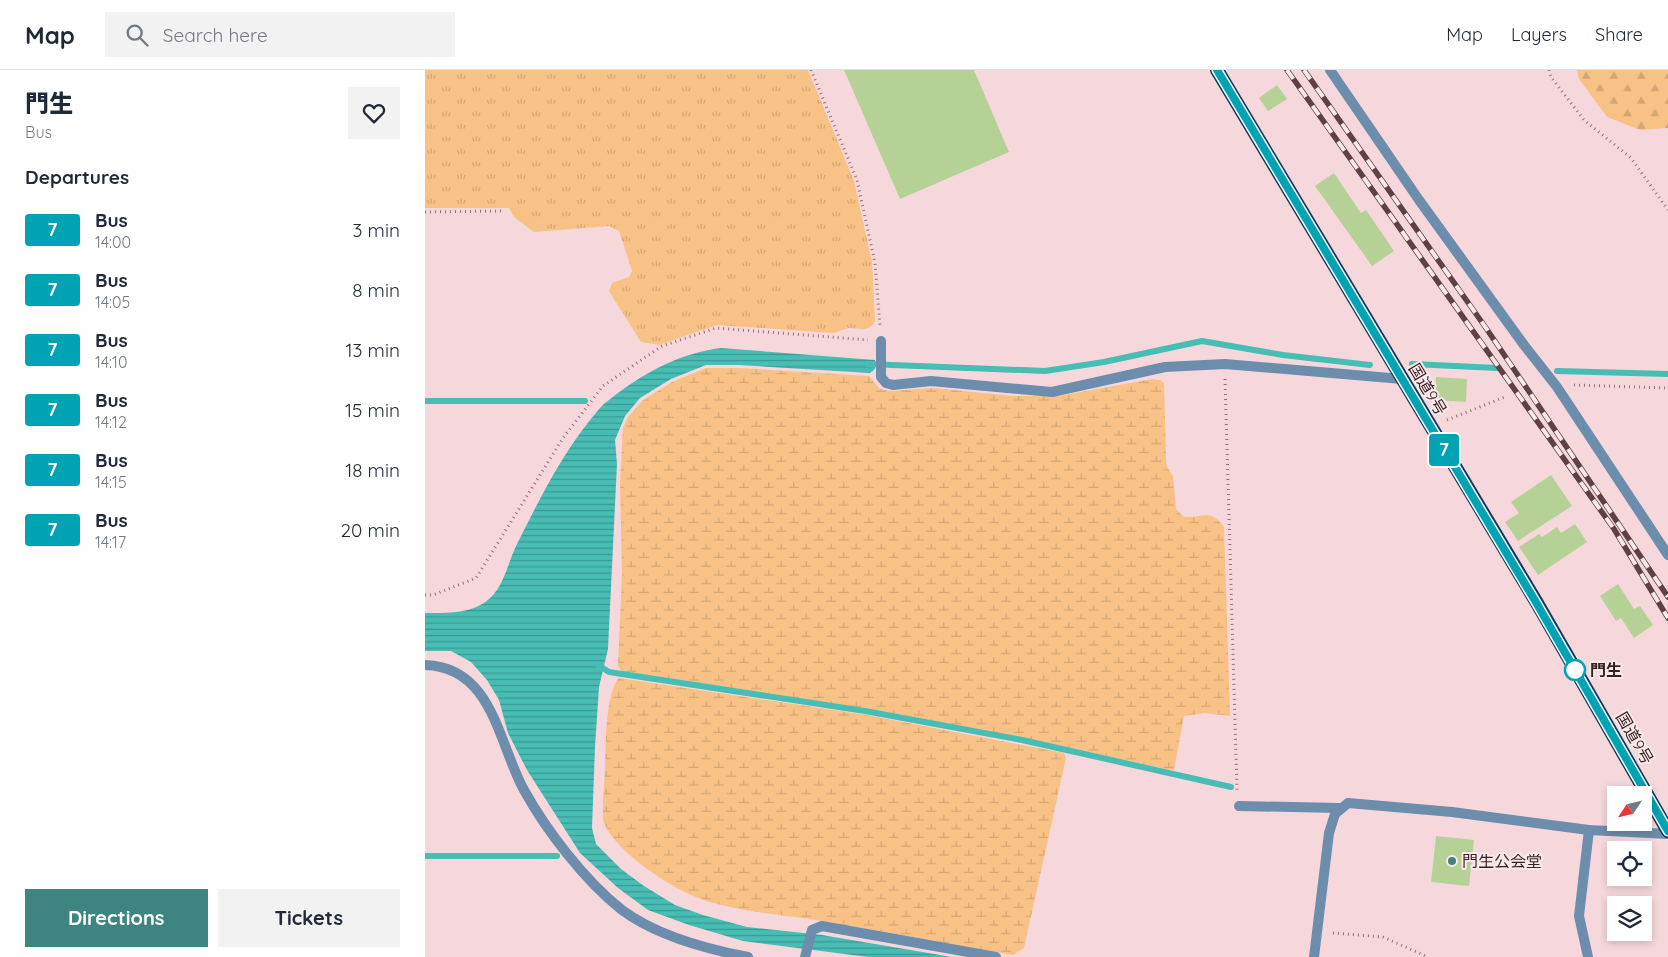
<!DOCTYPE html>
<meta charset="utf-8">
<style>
body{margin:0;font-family:Quicksand,"Noto Sans JP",sans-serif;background:#f2f2f3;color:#1f2937;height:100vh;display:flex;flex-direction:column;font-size:19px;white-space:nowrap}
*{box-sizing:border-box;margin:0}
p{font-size:16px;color:#747a83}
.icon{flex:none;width:28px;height:28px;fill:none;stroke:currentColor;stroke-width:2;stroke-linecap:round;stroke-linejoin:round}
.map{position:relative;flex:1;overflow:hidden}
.side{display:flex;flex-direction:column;background:#fff;width:425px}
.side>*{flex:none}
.badge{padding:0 10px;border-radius:4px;font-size:18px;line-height:32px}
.needle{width:32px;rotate:235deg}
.controls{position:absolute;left:1182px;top:716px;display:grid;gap:10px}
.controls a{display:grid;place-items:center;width:45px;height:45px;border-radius:0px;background:#fff;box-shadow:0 2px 8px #0003;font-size:25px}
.map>.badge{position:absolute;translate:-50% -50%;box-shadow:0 0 0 2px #fff}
h2{padding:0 25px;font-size:19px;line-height:45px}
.round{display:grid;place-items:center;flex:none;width:52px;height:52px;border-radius:0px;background:#f2f2f3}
.summary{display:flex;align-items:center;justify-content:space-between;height:85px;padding:0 25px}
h1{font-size:24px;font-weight:800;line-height:38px}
.cta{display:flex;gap:10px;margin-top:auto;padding:10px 25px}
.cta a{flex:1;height:58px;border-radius:0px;background:#3e857f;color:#fff;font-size:20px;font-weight:800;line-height:58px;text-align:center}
.cta a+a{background:#f2f2f3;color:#1f2937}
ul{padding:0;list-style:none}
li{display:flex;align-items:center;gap:15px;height:60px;padding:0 25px}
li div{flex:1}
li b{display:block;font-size:19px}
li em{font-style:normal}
li .badge{min-width:55px;font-weight:700;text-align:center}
header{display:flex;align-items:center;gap:30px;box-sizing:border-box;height:70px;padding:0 25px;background:#fff;border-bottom:1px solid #e0e1e3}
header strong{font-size:24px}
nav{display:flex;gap:28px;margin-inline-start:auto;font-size:18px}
.search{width:350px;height:45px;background:#f2f2f3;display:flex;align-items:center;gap:12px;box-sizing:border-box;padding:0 18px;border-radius:0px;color:#747a83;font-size:19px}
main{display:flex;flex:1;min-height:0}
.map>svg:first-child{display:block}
.grass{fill:url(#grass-tufts)}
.forest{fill:url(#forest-firs)}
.wetland{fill:url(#wetland-marsh)}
.water{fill:url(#water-rules)}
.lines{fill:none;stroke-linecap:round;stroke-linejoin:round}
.stream{stroke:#47bdb4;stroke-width:6}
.building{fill:#b6d195}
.path{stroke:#907378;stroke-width:3;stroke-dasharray:1 4;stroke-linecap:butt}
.service{stroke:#6d8dac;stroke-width:10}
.minor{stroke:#6d8dac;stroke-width:10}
.trunk{stroke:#093960;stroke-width:14}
.rail-casing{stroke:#5d4146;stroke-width:5.5}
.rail{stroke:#f9e9eb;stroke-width:4;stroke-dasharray:11;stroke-linecap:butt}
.line-casing{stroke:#fff;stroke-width:11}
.line{stroke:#00a3b4;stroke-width:8}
.stop-dot{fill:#fff;stroke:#00a3b4;stroke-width:2.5}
.poi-dot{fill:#3e857f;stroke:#f9e9eb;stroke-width:2}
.labels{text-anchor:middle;stroke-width:4;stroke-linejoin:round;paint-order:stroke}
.street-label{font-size:16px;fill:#391e23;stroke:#f9e9eb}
.stop-label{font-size:16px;font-weight:bold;fill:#391e23;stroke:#f9e9eb;text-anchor:start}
.poi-label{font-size:16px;fill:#391e23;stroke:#f9e9eb;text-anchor:start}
</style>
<header>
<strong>Map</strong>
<div class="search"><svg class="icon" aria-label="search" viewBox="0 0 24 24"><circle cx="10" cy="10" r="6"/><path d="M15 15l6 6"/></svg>Search here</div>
<nav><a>Map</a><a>Layers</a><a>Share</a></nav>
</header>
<main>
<section class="side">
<div class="summary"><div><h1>門生</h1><p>Bus</p></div><a class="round"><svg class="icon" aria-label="heart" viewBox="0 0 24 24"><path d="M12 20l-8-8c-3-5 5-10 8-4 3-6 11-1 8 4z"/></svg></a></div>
<h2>Departures</h2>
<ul>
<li><span class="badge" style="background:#00a3b4;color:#fff">7</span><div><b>Bus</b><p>14:00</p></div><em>3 min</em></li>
<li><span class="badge" style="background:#00a3b4;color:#fff">7</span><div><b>Bus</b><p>14:05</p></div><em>8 min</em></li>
<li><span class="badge" style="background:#00a3b4;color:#fff">7</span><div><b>Bus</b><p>14:10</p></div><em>13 min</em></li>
<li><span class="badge" style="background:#00a3b4;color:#fff">7</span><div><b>Bus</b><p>14:12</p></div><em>15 min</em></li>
<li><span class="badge" style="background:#00a3b4;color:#fff">7</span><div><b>Bus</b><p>14:15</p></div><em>18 min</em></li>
<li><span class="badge" style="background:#00a3b4;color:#fff">7</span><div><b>Bus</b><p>14:17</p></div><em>20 min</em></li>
</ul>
<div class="cta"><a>Directions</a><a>Tickets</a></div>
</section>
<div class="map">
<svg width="1243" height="887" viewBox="0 0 1243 887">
<defs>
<pattern id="grass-tufts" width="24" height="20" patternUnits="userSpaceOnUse" patternTransform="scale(1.25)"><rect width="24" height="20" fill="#f8c286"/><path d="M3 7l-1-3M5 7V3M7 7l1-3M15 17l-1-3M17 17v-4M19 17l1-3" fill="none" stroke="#d5a673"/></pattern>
<pattern id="forest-firs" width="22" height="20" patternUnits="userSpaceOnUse" patternTransform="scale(1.25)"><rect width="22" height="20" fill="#f8c286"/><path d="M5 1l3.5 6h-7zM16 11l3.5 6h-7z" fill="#d5a673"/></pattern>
<pattern id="wetland-marsh" width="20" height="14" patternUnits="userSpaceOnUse" patternTransform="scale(1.25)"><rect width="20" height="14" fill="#f8c286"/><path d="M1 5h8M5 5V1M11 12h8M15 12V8" fill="none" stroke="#d5a673"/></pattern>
<pattern id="water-rules" width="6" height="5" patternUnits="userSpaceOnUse" patternTransform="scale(1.25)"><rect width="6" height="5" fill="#47bdb4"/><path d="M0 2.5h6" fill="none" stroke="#3c9992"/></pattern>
</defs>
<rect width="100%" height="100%" fill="#f6d8dc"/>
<path class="grass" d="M0,0H383L429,111L447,192L450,251C444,263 435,258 424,258C419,259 413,262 408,263L292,255L234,275L216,272L184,221L187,213L204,207L207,201L194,161L184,156L109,162L89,147L84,138H0Z"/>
<path class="forest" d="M1152,0H1243V58L1215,60L1182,47L1154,9Z"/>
<g class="wetland">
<path d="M281,298H313L444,306L455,319L466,321L509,318L587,326H634L727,309L735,310L739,313L741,389L742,397L748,406L751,439L759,447C778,448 785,438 799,457L805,646L780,643L759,646L749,700H745L599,668L439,638L196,601L193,596L197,504L195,411L198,357L203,347L217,331L247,312Z"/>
<path d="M194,608L442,645L639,683L641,688L599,878L588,885C522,874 457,861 391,850C352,844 313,842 276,829C247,819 191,782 179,753C176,744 180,708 180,696C181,676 180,623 194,608Z"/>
</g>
<path class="water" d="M296,278L450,290V299L445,303L314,295H281L246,309L215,328L200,346L190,370L192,394L183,579L174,617L170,677L167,758L171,774L196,799L219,816L250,835L278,845L322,857L397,865L527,887H443L318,871L264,855L223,840L193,818L155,783L102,700L83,663L74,630L62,610L46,592L26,581H0V543C19,543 42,544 59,533C79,520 82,494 92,474C116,426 140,378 175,338C180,332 187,328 193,323C224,300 257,283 296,278Z"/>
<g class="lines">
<g class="stream">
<path d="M442,294L620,301L679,292L777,271L858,285L945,295"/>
<path d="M987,294L1072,298"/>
<path d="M1132,301L1243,304"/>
<path d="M0,331H160"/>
<path d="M173,595L184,602L440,641L597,670L806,717"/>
<path d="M0,786H132"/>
</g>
</g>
<g class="building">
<path d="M419,0H549L584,82L475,129Z"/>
<path d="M852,15L862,29L843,41L834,28Z"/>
<path d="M909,103L936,143L941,140L969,181L947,196L890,116Z"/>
<path d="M1011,307L1042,309L1041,332L1010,330Z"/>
<path d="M1126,405L1147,436L1093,471L1080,452L1094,443L1086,432Z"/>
<path d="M1150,454L1162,472L1113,505L1094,477L1114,464L1117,467L1132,457L1136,463Z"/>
<path d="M1193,514L1209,539L1215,536L1228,555L1209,568L1196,548L1191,551L1175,526Z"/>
<path d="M1011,766L1049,770L1044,816L1006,812Z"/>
</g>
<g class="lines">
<g class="path">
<path d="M386,0L432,110L450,193L455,256"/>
<path d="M1124,0L1126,7L1159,50L1206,88L1243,140"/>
<path d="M0,142L80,141"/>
<path d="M800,309L812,720"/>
<path d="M1149,315L1243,318"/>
<path d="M1022,350L1080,327"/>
<path d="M0,525H8L51,508L138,368L178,316L237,276L291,258L443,270"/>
<path d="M908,863L958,867L1003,887"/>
</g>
<path class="service" d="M905,0L994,130L1099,275L1132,317L1243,485"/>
<g class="minor">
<path d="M456,271V307L461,313L468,315L506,311L627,322L740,297L800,294L977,309"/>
<path d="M0,595C68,597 73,673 99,720C121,760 160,811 197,840C232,866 281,879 323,887"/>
<path d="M814,736L914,738"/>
<path d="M380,887L387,860L397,856L571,887"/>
<path d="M889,887L904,763L910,744L923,733L1027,742L1164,760L1243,764"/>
<path d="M1163,887L1154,846L1164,760"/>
</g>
<path class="trunk" d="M792,0L1112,533L1243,761"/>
<defs>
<g id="rail">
<path d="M862,0L1189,459L1243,548"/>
<path d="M879,0L1061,258L1243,527"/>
</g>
</defs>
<use href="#rail" class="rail-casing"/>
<use href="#rail" class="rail"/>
</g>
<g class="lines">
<defs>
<path id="line" d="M792,0L1112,534L1243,761"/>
</defs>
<use href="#line" class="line-casing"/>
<use href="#line" class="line"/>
</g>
<circle class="stop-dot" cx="1150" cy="600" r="10"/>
<circle class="poi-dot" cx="1027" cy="791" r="5"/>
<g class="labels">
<g class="street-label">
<text transform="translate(1003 319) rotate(59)" y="6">国道9号</text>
<text transform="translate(1210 668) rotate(60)" y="6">国道9号</text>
</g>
<g class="stop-label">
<text x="1165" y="606">門生</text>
</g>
<g class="poi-label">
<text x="1037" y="797">門生公会堂</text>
</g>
</g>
</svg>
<div class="controls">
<a><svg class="needle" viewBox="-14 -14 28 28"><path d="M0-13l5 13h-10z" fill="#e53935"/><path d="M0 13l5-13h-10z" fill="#747a83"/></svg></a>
<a><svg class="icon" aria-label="locate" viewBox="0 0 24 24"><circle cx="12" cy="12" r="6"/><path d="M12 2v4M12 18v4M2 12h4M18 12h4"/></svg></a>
<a><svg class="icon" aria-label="layers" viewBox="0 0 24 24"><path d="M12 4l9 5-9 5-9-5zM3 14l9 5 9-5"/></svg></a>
</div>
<b class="badge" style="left:1019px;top:380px;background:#00a3b4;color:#fff">7</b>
</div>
</main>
